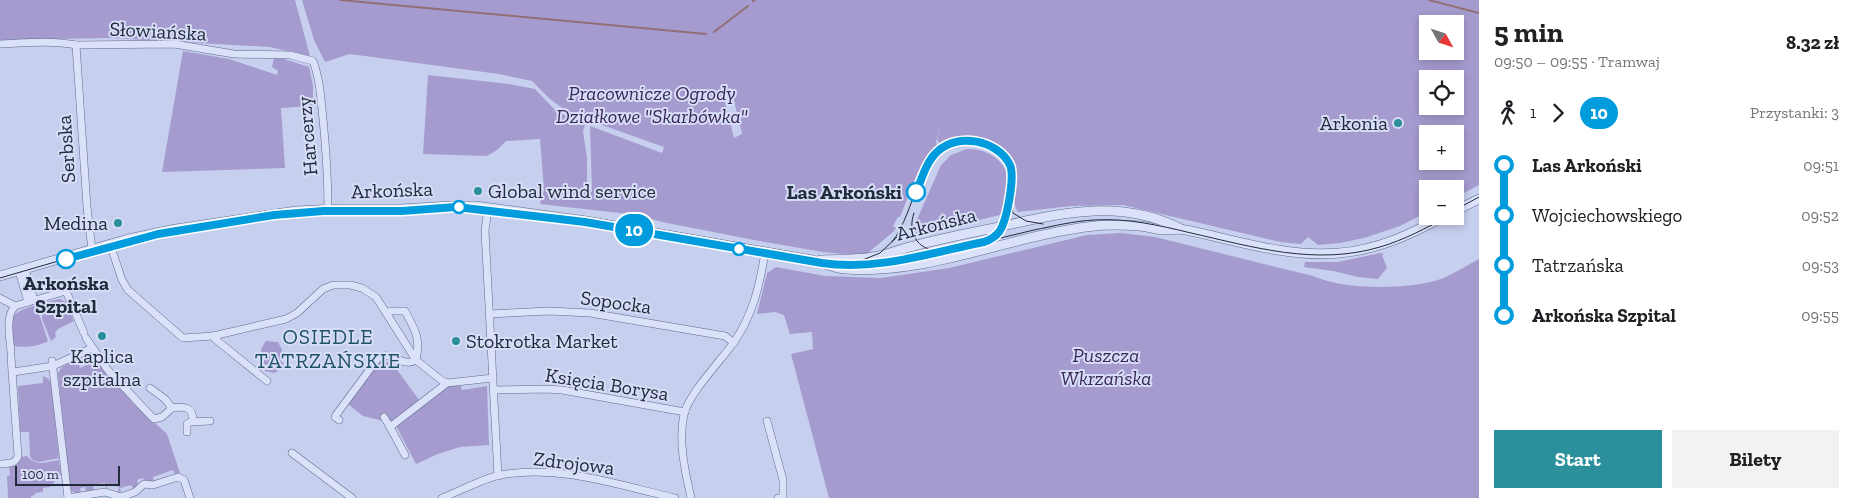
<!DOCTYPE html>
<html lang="pl">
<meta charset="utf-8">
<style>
body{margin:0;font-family:"Zilla Slab",serif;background:#f2f2f2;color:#202124;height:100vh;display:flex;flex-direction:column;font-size:19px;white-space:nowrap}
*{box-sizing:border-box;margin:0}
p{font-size:16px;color:#757577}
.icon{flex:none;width:28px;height:28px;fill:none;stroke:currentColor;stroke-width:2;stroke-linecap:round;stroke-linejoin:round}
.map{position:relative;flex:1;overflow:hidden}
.details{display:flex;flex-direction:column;background:#fff;width:375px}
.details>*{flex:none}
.badge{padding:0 10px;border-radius:16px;font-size:18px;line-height:32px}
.needle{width:32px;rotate:130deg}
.buttons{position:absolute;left:1419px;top:15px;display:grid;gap:10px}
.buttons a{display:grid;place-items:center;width:45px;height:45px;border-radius:0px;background:#fff;box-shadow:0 2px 8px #0003;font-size:25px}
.scale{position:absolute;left:15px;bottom:12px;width:105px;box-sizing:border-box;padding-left:5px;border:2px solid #202b3c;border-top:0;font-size:14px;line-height:18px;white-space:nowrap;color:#202b3c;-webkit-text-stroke:4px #d7ddf6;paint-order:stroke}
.map>.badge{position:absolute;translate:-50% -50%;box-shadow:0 0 0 2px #fff}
.legs{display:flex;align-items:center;gap:8px;height:55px;padding:0 15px;font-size:16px}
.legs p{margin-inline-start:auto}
.head{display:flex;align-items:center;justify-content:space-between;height:85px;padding:0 15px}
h1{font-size:28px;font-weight:800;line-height:38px}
.button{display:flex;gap:10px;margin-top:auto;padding:10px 15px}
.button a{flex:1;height:58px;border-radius:0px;background:#2b909b;color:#fff;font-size:20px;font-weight:800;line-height:58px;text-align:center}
.button a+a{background:#f2f2f2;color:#202124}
ul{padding:0 15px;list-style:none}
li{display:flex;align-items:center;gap:18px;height:50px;font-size:19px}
li i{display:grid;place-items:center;width:8px;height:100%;margin:0 6px;background:currentColor}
li i::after{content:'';width:12px;height:12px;margin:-6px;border:4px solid;border-radius:50%;background:#fff}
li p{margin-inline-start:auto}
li:first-child i{background:linear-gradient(#0000 50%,currentColor 0)}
li:last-child i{background:linear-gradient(currentColor 50%,#0000 0)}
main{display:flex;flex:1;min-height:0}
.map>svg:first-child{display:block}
.green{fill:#a69bce;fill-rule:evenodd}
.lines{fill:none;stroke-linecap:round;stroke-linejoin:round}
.stream{stroke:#926f74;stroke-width:2}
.minor-casing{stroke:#5c6d8b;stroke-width:8}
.tertiary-casing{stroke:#5c6d8b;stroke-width:10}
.minor{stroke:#dbe1f9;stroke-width:7}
.tertiary{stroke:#dbe1f9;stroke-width:9}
.tram{stroke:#202b3c;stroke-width:1}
.line-1-casing{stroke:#fff;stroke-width:11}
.line-1{stroke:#009cdd;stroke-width:8}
.poi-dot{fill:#2b909b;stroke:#d7ddf6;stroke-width:2}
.stop-1-dot{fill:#fff;stroke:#009cdd;stroke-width:2.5}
.labels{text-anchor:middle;stroke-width:4;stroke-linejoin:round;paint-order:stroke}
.street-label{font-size:20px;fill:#202b3c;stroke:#d7ddf6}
.park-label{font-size:20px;font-style:italic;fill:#382658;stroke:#d7ddf6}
.poi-label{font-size:20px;fill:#202b3c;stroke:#d7ddf6;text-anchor:end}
.stop-label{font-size:20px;font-weight:bold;fill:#202b3c;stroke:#d7ddf6;text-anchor:end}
.neighbourhood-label{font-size:21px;letter-spacing:1px;fill:#1f5269;stroke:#d7ddf6}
</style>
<main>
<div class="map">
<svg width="1479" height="498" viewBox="0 0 1479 498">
<rect width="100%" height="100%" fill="#c7cfef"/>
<g class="green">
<path d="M0,0H295L310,56L270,47L110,38L0,40Z"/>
<path d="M302,0H1479V185L1455,198V189H1428L1427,212L1400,226L1364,238L1340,243L1318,245L1308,237L1301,244L1281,242L1123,205L1071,206L1018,212C1009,201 1022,184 1015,167C1005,140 963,127 940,144L937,140L941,126L936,141L937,146C918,163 910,194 900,217H898L893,226L896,228L894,231L869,252L865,254H845L823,252L754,240L662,222L637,215L540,204L544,190L540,139L506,141L497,150L487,156L423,154L428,75L509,84L535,89L556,111L585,125L583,131L587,158V192H592L590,126L662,153L664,147L588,120L565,110L550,99L532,81L499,74L350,54L325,62L314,40ZM1428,24H1455V51H1428ZM1428,79H1455V106H1428ZM731,88L742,134L734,138L722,90ZM1428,134H1455V161H1428Z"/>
<path d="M183,51L229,59L277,75L278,71L272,67L274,58L284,59L309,67L313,86V106L281,108L285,168L162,172Z"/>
<path d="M967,149C987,148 1008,161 1009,183C1009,193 1006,204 1004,214L916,235L915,224L941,165L951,155Z"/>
<path d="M1121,233L1155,237L1313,276C1343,290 1409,290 1441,279C1454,274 1467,265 1479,259V498H829L791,354L813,349L812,332L790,334L784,315L775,312L757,314L767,273L776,267L825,276L881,278L949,268L1087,235Z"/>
<path d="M1380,253L1384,254L1382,255L1387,268L1378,279L1358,277L1333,271L1304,267L1305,262H1338Z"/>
<path d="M59,299L66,302L74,321L58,329L55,333L56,337L51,341L42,319L43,303Z"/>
<path d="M36,305L48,341C40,346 21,349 12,345C14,318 5,314 36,305Z"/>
<path d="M266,341L278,342L282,350L280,360L284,364L275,373L265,371L263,369L261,349Z"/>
<path d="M90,355L95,356L133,403L167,434L180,473L175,474L173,470L153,477L154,482L144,481L143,478L137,480L138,483L134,489L131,485L120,488L121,493L118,492L119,487L108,484L106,489L105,483L93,485L94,490L86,492L85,487L80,488L81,493H75L70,490L58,373L62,367L77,359L80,368L93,362Z"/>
<path d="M382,359L395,367L422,404L448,384H460L462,390L487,386L489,445L460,447L438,454L416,464L395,424L363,416L348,404Z"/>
<path d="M43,376L49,379L51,384L59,458L39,462L32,460L30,455L29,432H20L18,386L43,383Z"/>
<path d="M27,456C36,467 46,462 59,460L61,474L50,487L43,488V492L35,493V495L31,496V498H8L7,476L10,475L9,467L18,464L21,457Z"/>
</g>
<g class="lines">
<g class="stream">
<path d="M340,0L706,34"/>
<path d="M1429,0L1479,13"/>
<path d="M753,1L755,0"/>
<path d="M714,32L748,6"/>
</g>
<defs>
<g id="minor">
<path d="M0,44C25,43 51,40 76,45L174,44L234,54L290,55L313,61C320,79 321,100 323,119C326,149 328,179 328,209"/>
<path d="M76,45L87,207L92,250"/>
<path d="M488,208L485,231L498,476"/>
<path d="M110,244L122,280L128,290L183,338L213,336L286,319L297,313L323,289L333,285H350L362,288L376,297L416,360C403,368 392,351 379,357L336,415L335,417L339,420"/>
<path d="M25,269L34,300"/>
<path d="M19,271L28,302"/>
<path d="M0,298L15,306"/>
<path d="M387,313L391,311H405C415,330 421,338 416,360L441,380L447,383L493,378"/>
<path d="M490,314L549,311L590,313L725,336L734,343"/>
<path d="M213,336L215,339L267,381"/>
<path d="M86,338L107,369L150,415L154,419L162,417L172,408"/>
<path d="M11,352C10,338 5,317 15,306L66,291L84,333"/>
<path d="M52,361L68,498"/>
<path d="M13,372L53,366L92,348"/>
<path d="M150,388L165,399L172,408C185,406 193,407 193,421"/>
<path d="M494,390L546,389L562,390L685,412"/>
<path d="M384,417L390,427"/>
<path d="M767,421L783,480V498H778"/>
<path d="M187,432V424L190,422L210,421"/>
<path d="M292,453L352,498"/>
<path d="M405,455L390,427L447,383"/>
<path d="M0,464C8,463 15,465 18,456L11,357"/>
<path d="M68,498L105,492L121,497L135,492L144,484L153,485L178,477L184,480L190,498"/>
<path d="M442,498C460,491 482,479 500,475C559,464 618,485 675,498"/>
<path d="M691,498C685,471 678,441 684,414C690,392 720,362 734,342C753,315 760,284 765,252"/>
</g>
<g id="tertiary">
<path d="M1455,211L1479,199"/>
<path d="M820,260C838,259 856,260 873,257C887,255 900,249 914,246C942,238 971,233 999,227C1061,213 1121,198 1181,229"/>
<path d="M0,276L128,239L176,229L296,211L338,209H401L451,206H476L586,221L812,260C823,263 834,268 845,269C927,276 1014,234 1095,226C1110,224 1125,225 1140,226C1148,227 1155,229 1163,230C1171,230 1178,228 1186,230C1236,240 1287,258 1339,253C1378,250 1411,234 1445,216"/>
</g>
</defs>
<use href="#minor" class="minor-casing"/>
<use href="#tertiary" class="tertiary-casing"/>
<use href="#minor" class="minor"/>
<use href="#tertiary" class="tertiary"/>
<g class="tram">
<path d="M1010,201L1013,213L1026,221L1043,224"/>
<path d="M1455,210L1479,197"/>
<path d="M914,213C907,232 917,250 938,251"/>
<path d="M892,242C916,213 917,145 963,141C982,139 1010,151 1012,174C1013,183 1010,194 1008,204C1005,218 1004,232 990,240"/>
<path d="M860,261L880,253L897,237"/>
<path d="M0,278L127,241L183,229L300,212L336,210L402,211L456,207L479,208L585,222L823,263C865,269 905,259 946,250C975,244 1005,237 1034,230C1054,226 1074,221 1094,220C1127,218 1158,225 1191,233C1253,247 1316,266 1380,247C1404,240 1426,228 1449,216"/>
</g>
</g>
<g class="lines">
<defs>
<path id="line-1" d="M66,259L158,234L274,215L323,211H402L456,207L585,222L822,263C877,271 930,253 984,242C990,240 995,237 999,232C1007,221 1015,177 1010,165C998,140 957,132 937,152C926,162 922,179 916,192"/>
</defs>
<use href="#line-1" class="line-1-casing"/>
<use href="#line-1" class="line-1"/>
</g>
<g class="poi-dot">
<circle cx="1398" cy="123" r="5"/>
<circle cx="478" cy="191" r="5"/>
<circle cx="118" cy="223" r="5"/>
<circle cx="102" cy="336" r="5"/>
<circle cx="456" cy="341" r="5"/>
</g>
<g class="stop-1-dot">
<circle cx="916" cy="192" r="9"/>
<circle cx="459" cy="207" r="6"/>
<circle cx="739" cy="249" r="6"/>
<circle cx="66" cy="259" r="9"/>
</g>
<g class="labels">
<g class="street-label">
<text transform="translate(158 31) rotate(3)" y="7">Słowiańska</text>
<text transform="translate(307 136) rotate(-95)" y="7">Harcerzy</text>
<text transform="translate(66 149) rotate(-94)" y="7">Serbska</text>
<text transform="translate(392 190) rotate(-2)" y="7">Arkońska</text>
<text transform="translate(936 224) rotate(-14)" y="7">Arkońska</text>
<text transform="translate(616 302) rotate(8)" y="7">Sopocka</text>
<text transform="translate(607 384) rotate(9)" y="7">Księcia Borysa</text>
<text transform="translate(574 463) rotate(7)" y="7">Zdrojowa</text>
</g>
<g class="park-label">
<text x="652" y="100">Pracownicze Ogrody<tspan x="652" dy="23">Działkowe "Skarbówka"</tspan></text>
<text x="1106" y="362">Puszcza<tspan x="1106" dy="23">Wkrzańska</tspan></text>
</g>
<g class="poi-label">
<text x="1388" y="130">Arkonia</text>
<text x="488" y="198" text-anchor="start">Global wind service</text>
<text x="108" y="230">Medina</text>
<text x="466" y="348" text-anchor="start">Stokrotka Market</text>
<text x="102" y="363" text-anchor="middle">Kaplica<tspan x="102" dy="23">szpitalna</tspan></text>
</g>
<g class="stop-label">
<text x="902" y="199">Las Arkoński</text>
<text x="66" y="290" text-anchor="middle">Arkońska<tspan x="66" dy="23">Szpital</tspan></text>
</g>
<g class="neighbourhood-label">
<text x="328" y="344">OSIEDLE<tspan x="328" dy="24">TATRZAŃSKIE</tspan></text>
</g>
</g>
</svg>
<div class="buttons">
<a><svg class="needle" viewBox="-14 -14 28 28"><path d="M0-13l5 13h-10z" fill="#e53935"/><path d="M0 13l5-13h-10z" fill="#757577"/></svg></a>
<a><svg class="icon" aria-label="locate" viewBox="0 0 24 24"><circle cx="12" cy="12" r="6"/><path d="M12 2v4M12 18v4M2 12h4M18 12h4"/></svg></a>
<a>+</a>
<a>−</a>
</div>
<div class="scale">100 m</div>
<b class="badge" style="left:634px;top:230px;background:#009cdd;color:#fff">10</b>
</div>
<section class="details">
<div class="head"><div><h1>5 min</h1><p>09:50 – 09:55 · Tramwaj</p></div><b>8.32 zł</b></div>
<div class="legs"><svg class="icon" aria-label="walk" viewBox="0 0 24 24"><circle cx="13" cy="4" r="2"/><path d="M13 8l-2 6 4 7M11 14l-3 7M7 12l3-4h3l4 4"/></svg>1<svg class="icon" aria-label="forward" viewBox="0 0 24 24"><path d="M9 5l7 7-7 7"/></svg><b class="badge" style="background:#009cdd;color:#fff">10</b><p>Przystanki: 3</p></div>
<ul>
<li><i style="color:#009cdd"></i><b>Las Arkoński</b><p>09:51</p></li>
<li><i style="color:#009cdd"></i><span>Wojciechowskiego</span><p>09:52</p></li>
<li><i style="color:#009cdd"></i><span>Tatrzańska</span><p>09:53</p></li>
<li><i style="color:#009cdd"></i><b>Arkońska Szpital</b><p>09:55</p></li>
</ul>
<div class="button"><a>Start</a><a>Bilety</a></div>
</section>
</main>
